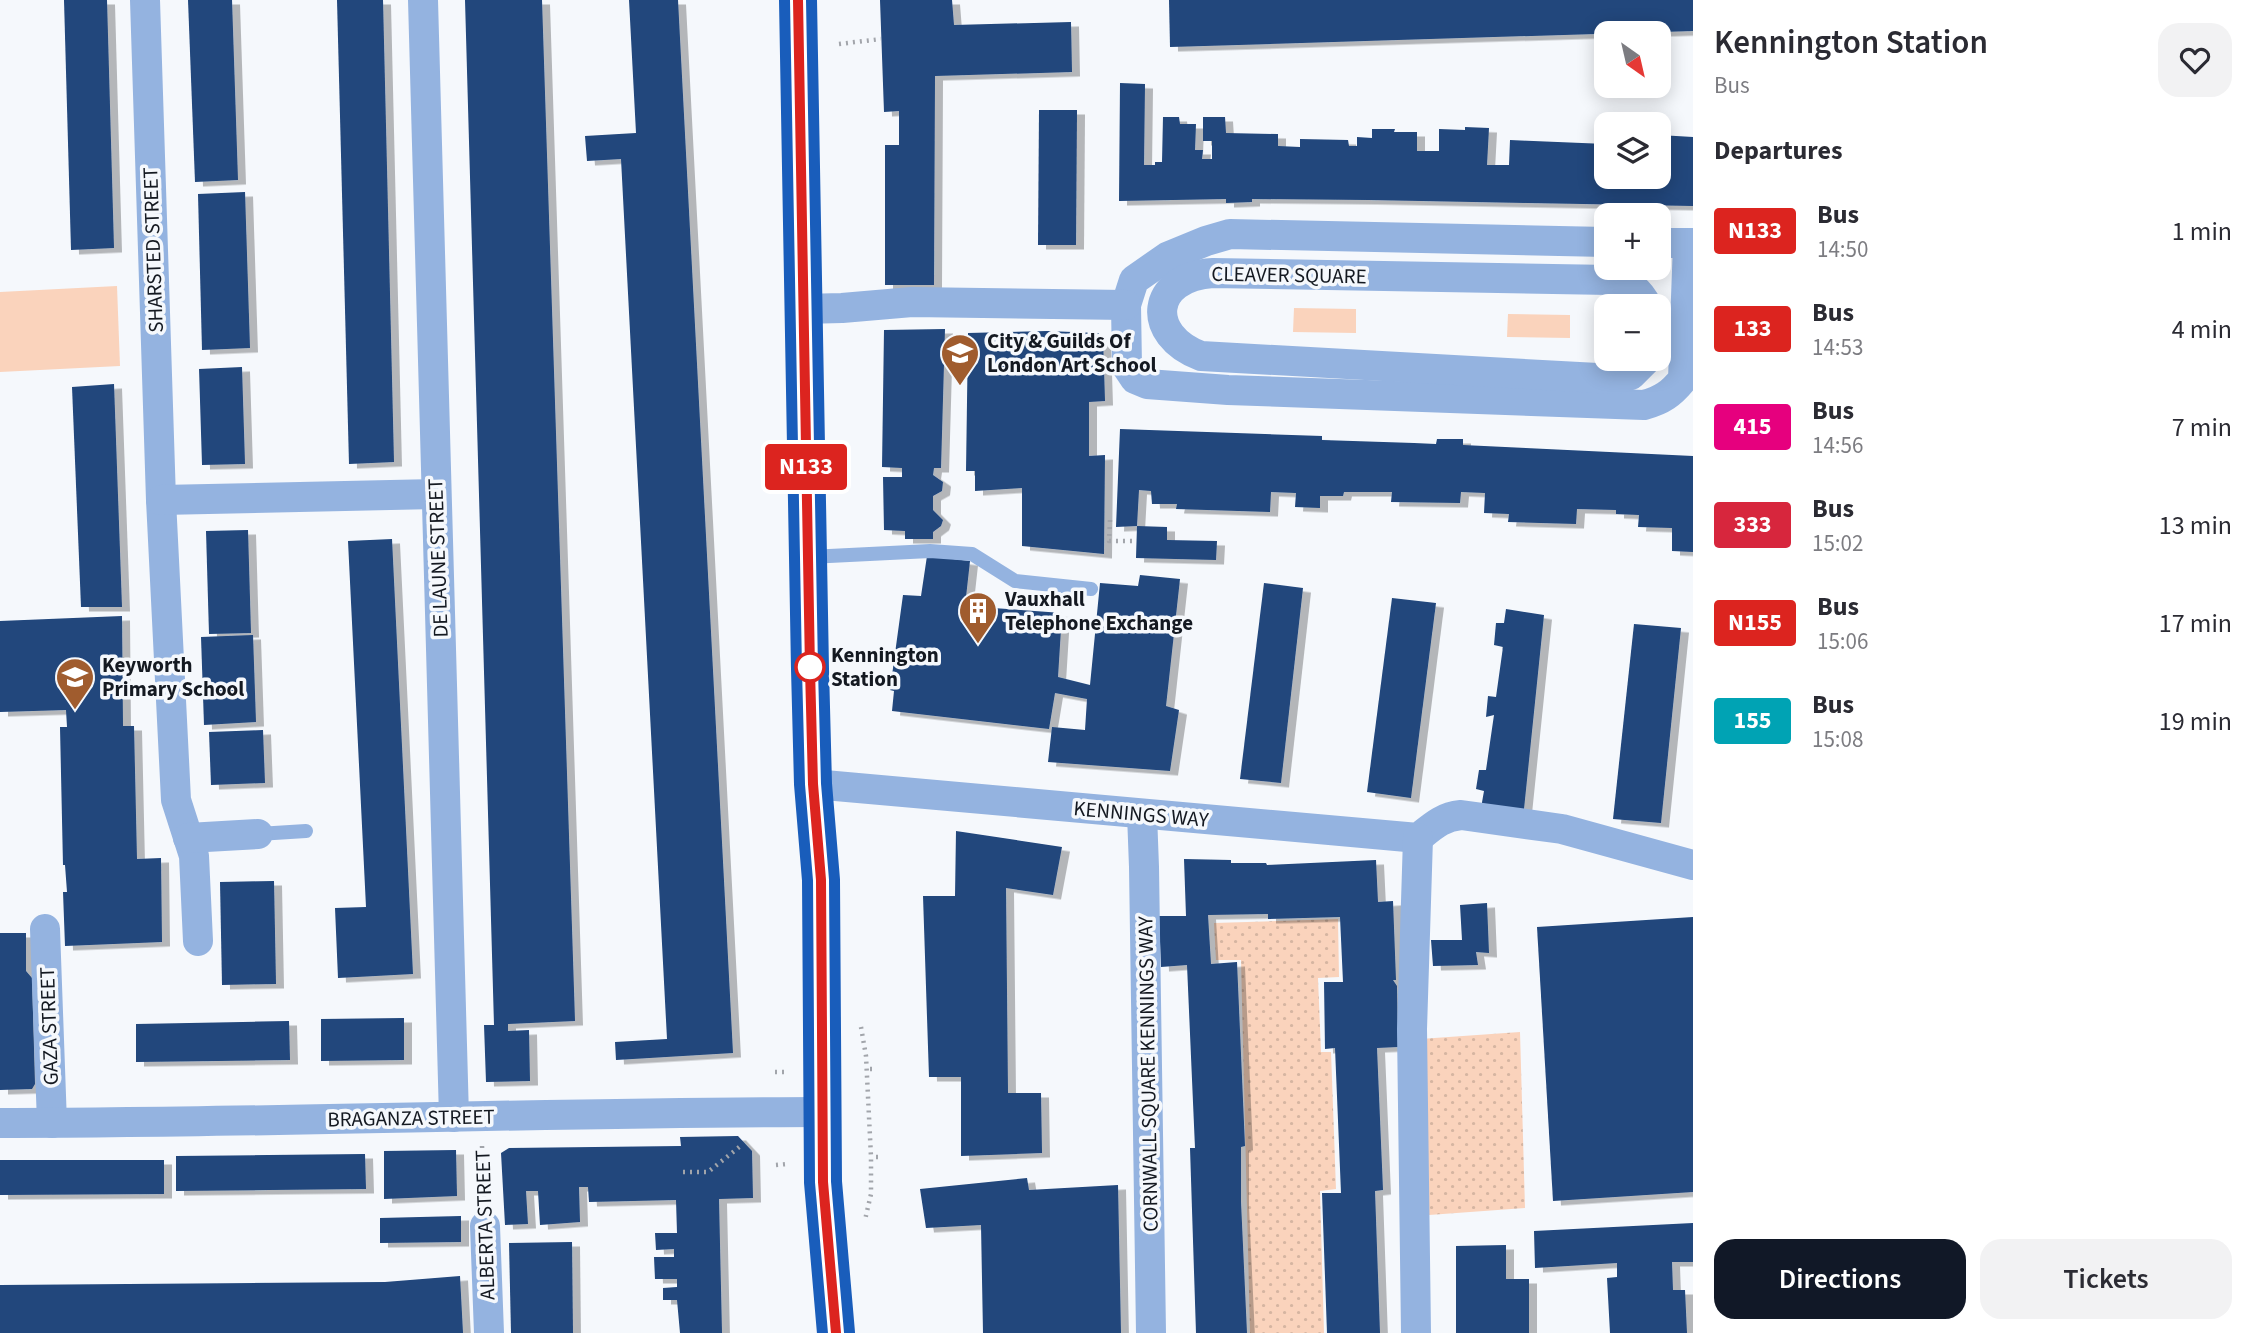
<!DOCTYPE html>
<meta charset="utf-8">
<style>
body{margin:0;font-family:"Source Sans 3",sans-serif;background:#f2f2f3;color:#2b2b33;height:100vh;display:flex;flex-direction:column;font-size:26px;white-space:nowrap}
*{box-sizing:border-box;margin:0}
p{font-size:23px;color:#7c7c81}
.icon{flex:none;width:38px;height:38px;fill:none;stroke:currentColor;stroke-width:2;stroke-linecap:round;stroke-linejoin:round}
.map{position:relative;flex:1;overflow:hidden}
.details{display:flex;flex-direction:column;background:#fff;width:560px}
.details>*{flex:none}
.badge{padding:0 14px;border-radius:5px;font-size:24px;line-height:46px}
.needle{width:46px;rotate:146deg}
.fabs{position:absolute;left:1594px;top:21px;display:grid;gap:14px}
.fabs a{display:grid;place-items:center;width:77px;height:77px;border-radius:14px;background:#fff;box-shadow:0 4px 18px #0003;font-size:35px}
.map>.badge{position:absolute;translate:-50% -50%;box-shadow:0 0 0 4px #fff}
h2{padding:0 21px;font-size:26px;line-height:63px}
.round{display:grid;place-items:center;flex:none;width:74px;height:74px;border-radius:21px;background:#f2f2f3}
.overview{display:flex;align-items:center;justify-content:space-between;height:119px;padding:0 21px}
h1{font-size:33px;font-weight:600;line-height:52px}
.button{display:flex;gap:14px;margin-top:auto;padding:14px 21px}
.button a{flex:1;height:80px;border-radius:21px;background:#111827;color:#fff;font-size:28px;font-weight:600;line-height:80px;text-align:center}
.button a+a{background:#f2f2f3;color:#2b2b33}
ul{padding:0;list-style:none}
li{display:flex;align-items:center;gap:21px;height:98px;padding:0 21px}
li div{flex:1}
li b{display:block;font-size:26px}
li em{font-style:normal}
li .badge{min-width:77px;font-weight:700;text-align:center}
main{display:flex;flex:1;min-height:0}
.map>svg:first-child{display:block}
.grass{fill:#fad3bc}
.garden{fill:url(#garden-dots)}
.building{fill:#20467c;filter:url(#shadow)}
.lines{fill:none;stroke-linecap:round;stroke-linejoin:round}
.path{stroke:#a2a5ab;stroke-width:4.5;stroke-dasharray:2 5;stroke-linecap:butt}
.lane{stroke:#94b3e0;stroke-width:14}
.street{stroke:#94b3e0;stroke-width:30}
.highway{stroke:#195dbb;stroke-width:38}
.line-casing{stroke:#fff;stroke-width:16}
.line{stroke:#dc241f;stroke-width:10}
.stop-dot{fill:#fff;stroke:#dc241f;stroke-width:3.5}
.labels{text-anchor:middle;stroke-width:7;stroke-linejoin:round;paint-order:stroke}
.street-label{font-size:21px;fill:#141921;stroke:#f5f8fc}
.poi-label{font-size:21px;font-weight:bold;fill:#141921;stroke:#f5f8fc;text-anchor:start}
.stop-label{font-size:21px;font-weight:bold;fill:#141921;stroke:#f5f8fc;text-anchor:start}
</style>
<main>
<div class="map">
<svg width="1693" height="1333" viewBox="0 0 1693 1333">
<defs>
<pattern id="garden-dots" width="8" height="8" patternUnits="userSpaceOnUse" patternTransform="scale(1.75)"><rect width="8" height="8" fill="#fad3bc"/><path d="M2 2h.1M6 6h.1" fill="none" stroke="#d5b5a1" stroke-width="1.8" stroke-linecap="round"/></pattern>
<filter id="shadow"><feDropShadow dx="8" dy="4.5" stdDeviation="0" flood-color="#0004"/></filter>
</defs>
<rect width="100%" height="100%" fill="#f5f8fc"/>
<g class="grass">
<path d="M117,286L120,366L0,372V292Z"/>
<path d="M1294,308L1356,309V333L1293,332Z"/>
<path d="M1508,314L1570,315V338L1507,337Z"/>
</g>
<g class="garden">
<path d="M1338,919L1339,977L1318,978L1321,1052H1331L1336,1189L1320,1191L1324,1333H1250L1241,960H1216L1214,923Z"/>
<path d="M1520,1032L1525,1208L1429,1215L1420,1039Z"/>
</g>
<g class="building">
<path d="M64,0H107L114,248L71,250Z"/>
<path d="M188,0H232L238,180L195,182Z"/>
<path d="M337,0H383L394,462L349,464Z"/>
<path d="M465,0H542L575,1021L508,1024V1031L529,1030L530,1081L486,1082L484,1025H494Z"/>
<path d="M629,0H678L733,1053L616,1060L615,1042L667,1039L621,159L587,161L585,136L636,133Z"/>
<path d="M880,0H952L954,25L1071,22L1072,72L935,76L934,285H885V145H899V111L884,112Z"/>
<path d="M1169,0H1693V31L1170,47Z"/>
<path d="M1120,83L1145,84L1144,165H1155V162H1162L1163,117H1179L1180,124H1196L1195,150H1203L1202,159H1212V141H1203V117H1225L1226,133L1278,134V146L1300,147V139L1348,140L1349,146H1357V137L1372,138V129H1395L1394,132H1417V151H1439V129L1465,130V127L1489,128L1487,165H1509L1510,140L1606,144V177H1659V135L1693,137V206L1369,200L1252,199V202L1226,203V199L1119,201Z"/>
<path d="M1039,110H1077L1076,245H1038Z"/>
<path d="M245,192L250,348L202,350L198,194Z"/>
<path d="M945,329L941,468H934L933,475L943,482L942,491L933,496V510L943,520L941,526L933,532V539H905V531L884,530L883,477H902V468L882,467L884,330Z"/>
<path d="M1047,331L1098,333L1103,337L1105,401L1089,402V456L1105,455L1104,554L1022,546V488L975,491V471H966L968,333Z"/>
<path d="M242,367L245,464L202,465L199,369Z"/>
<path d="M114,384L122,607H81L72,387Z"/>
<path d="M1120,429L1322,436V440L1414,443L1436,444L1437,439H1463V445L1693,456V552L1672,551V528L1638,527L1639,515L1616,514V510L1577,509L1576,524L1508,522L1509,514L1484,513L1485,493L1461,492L1460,503L1391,502L1392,492H1344L1343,496H1320V508L1295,507L1296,493L1271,492L1270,512L1176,509L1177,504H1152L1151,491L1139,490L1137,526L1116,527Z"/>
<path d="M1137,526L1167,527V540L1217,541L1216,560L1136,558Z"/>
<path d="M248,530L251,633L209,634L206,531Z"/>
<path d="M392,539L413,974L338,978L335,908L366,907L348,541Z"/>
<path d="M927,556L970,561L965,606L1062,613L1058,677L1090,685L1100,583L1138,586L1140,575L1180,579L1166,706L1179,710L1170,771L1048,762L1052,727L1085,730L1087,699L1055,693L1049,729L892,711L894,691L890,690L903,595L921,596Z"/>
<path d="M1264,583L1303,588L1281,783L1240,779Z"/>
<path d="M1392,598L1436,603L1411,798L1367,792Z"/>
<path d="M1506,609L1544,615L1524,809L1481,808L1484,791L1476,789L1479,770H1486L1494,715L1486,717L1488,696L1496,697L1503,647L1494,645L1496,623H1504Z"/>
<path d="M122,616L123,726H134L137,859L161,858L162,942L65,946L63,892H67L65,865H63L60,727H67L66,710L0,712V621Z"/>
<path d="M1634,624L1681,628L1661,823L1613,819Z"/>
<path d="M253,635L256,722L204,725L201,637Z"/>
<path d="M263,730L265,783L211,785L209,732Z"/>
<path d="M956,831L1062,847L1053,895L1006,888L1008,1093H1041L1042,1153L961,1156V1077H929L923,896H955Z"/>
<path d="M1184,859L1231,860V863H1266L1267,865L1376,860L1378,902L1393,901L1396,980H1393L1397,986L1398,1047L1377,1048L1383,1190L1375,1191L1380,1333H1327L1322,1193H1341L1335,1048L1325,1049L1324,982H1343L1340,917L1268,919V914L1208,915L1211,964L1237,962L1245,1146L1241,1147V1202L1247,1333H1196L1190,1148H1195L1187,965L1161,967L1159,916H1186Z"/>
<path d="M274,881L276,984L222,985L220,882Z"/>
<path d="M1487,903L1489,953L1476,952L1478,965L1433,966L1431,940H1462L1460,905Z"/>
<path d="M1693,917V1192L1553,1201L1537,927Z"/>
<path d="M0,933H26V971L32,978L35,1084L32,1089L0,1090Z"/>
<path d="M404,1018V1060L321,1061V1019Z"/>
<path d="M289,1021L290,1060L136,1062V1024Z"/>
<path d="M738,1136L752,1151L753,1198L719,1199L722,1333H680L677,1300H663V1288L677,1287V1279H655L654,1257H674V1249L656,1250L655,1233H677L676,1200L589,1202L588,1187H579L580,1222L540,1225L538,1191H526L528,1224L505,1225L501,1153L509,1148L681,1146L680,1137Z"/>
<path d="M456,1150L457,1196L384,1199V1151Z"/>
<path d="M365,1154L366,1189L176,1191V1156Z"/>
<path d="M0,1160H164V1194L0,1195Z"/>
<path d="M1027,1178L1029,1190L1118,1185L1121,1333H983L981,1225L926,1228L920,1189Z"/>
<path d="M461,1216V1242L380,1243V1218Z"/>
<path d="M1693,1223V1262H1672L1673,1290H1685L1687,1333H1610L1607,1278L1617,1277V1263L1535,1268L1534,1231Z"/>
<path d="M572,1242L573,1333H511L509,1243Z"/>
<path d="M1506,1245V1279H1529V1333H1456V1246Z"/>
<path d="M460,1276L463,1333H0V1285L385,1282Z"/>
</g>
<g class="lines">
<g class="path">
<path d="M839,44L881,39"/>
<path d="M1110,520L1109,541H1136"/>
<path d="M861,1027L866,1056L871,1157V1194L865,1220"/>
<path d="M870,1069H876"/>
<path d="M775,1072H784"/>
<path d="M482,1146L484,1197"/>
<path d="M876,1157H881"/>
<path d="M776,1165L787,1164"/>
<path d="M683,1172H708L743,1144"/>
</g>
<g class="lane">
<path d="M809,557L930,551L972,554L1015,581L1091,589"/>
<path d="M258,834L306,831"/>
</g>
<g class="street">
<path d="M145,0L161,500L176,800L194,856L198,941"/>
<path d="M423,0L454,1117"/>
<path d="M1606,242L1230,234L1206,241L1167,257L1134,280L1126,305L1127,367L1135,379L1147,384L1228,390L1644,405C1662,400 1671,394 1683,379L1688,243"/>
<path d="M1659,243H1693"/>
<path d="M803,309L842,308L912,302L1126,305"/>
<path d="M1647,359L1631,375L1616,379L1201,356C1145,335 1150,277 1213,273L1611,280C1628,281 1640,291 1647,306"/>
<path d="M161,500L436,494"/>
<path d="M813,784L1418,838C1433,826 1442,817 1461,815L1562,829L1693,865"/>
<path d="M1142,814L1144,867L1151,1333"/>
<path d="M188,838L258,834"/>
<path d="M45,929L52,1123"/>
<path d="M0,1123C274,1123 548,1112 823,1112"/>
<path d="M485,1226L489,1333"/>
<path d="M1416,1333L1412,1029L1418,838"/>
</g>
<path class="highway" d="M798,0L810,669L813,784L821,880L823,1182L836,1333"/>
</g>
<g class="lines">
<defs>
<path id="line" d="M798,0L810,669L813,784L821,880L823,1182L836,1333"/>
</defs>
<use href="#line" class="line-casing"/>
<use href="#line" class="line"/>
</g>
<defs>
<symbol id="university-pin" viewBox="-11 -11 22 30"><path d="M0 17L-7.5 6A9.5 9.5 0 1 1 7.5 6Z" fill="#a05c2e" stroke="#f5f8fc"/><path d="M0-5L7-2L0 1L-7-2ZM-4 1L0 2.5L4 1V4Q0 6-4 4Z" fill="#fff"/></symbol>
<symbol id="building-pin" viewBox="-11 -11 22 30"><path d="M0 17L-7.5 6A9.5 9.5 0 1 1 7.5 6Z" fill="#a05c2e" stroke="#f5f8fc"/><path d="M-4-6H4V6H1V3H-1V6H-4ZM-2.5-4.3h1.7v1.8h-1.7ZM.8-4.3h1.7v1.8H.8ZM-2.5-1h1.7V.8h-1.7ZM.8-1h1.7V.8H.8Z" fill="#fff"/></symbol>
<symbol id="school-pin" viewBox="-11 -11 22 30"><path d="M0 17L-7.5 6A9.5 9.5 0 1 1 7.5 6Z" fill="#a05c2e" stroke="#f5f8fc"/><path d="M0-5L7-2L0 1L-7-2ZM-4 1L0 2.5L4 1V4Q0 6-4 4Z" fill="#fff"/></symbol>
</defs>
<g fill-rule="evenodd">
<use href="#university-pin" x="938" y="331" width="44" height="60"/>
<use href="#building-pin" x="956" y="589" width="44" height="60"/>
<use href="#school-pin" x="53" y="655" width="44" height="60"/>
</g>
<circle class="stop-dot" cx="810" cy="667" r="14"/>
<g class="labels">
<g class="street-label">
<text transform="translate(153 250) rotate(-92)" y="7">SHARSTED STREET</text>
<text transform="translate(1289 275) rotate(1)" y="7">CLEAVER SQUARE</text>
<text transform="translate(438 558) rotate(-92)" y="7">DE LAUNE STREET</text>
<text transform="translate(1141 814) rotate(5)" y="7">KENNINGS WAY</text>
<text transform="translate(49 1026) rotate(-92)" y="7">GAZA STREET</text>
<text transform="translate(1148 1074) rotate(-91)" y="7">CORNWALL SQUARE KENNINGS WAY</text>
<text transform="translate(411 1118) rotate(-1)" y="7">BRAGANZA STREET</text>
<text transform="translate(485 1225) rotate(-92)" y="7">ALBERTA STREET</text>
</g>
<g class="poi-label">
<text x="987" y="348">City &amp; Guilds Of<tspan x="987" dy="24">London Art School</tspan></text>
<text x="1005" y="606">Vauxhall<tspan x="1005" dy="24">Telephone Exchange</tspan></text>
<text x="102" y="672">Keyworth<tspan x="102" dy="24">Primary School</tspan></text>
</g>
<g class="stop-label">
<text x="831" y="662">Kennington<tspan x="831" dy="24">Station</tspan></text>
</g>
</g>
</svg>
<div class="fabs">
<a><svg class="needle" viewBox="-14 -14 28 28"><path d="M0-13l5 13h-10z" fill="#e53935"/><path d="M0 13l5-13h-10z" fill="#7c7c81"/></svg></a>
<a><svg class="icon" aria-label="layers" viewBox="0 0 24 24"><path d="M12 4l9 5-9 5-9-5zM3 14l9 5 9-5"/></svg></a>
<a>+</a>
<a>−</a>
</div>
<b class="badge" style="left:806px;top:467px;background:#dc241f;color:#fff">N133</b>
</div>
<section class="details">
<div class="overview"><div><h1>Kennington Station</h1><p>Bus</p></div><a class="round"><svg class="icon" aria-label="heart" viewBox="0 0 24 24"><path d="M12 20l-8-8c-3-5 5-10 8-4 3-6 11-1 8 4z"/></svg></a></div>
<h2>Departures</h2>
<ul>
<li><span class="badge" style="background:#dc241f;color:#fff">N133</span><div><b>Bus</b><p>14:50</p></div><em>1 min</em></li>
<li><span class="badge" style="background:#dc241f;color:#fff">133</span><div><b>Bus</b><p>14:53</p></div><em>4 min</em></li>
<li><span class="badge" style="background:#e6007e;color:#fff">415</span><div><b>Bus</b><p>14:56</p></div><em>7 min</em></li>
<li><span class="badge" style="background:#d7263d;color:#fff">333</span><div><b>Bus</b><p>15:02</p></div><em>13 min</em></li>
<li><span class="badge" style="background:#dc241f;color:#fff">N155</span><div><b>Bus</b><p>15:06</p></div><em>17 min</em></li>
<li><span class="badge" style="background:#00a3b4;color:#fff">155</span><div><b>Bus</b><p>15:08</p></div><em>19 min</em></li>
</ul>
<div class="button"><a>Directions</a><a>Tickets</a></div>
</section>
</main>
